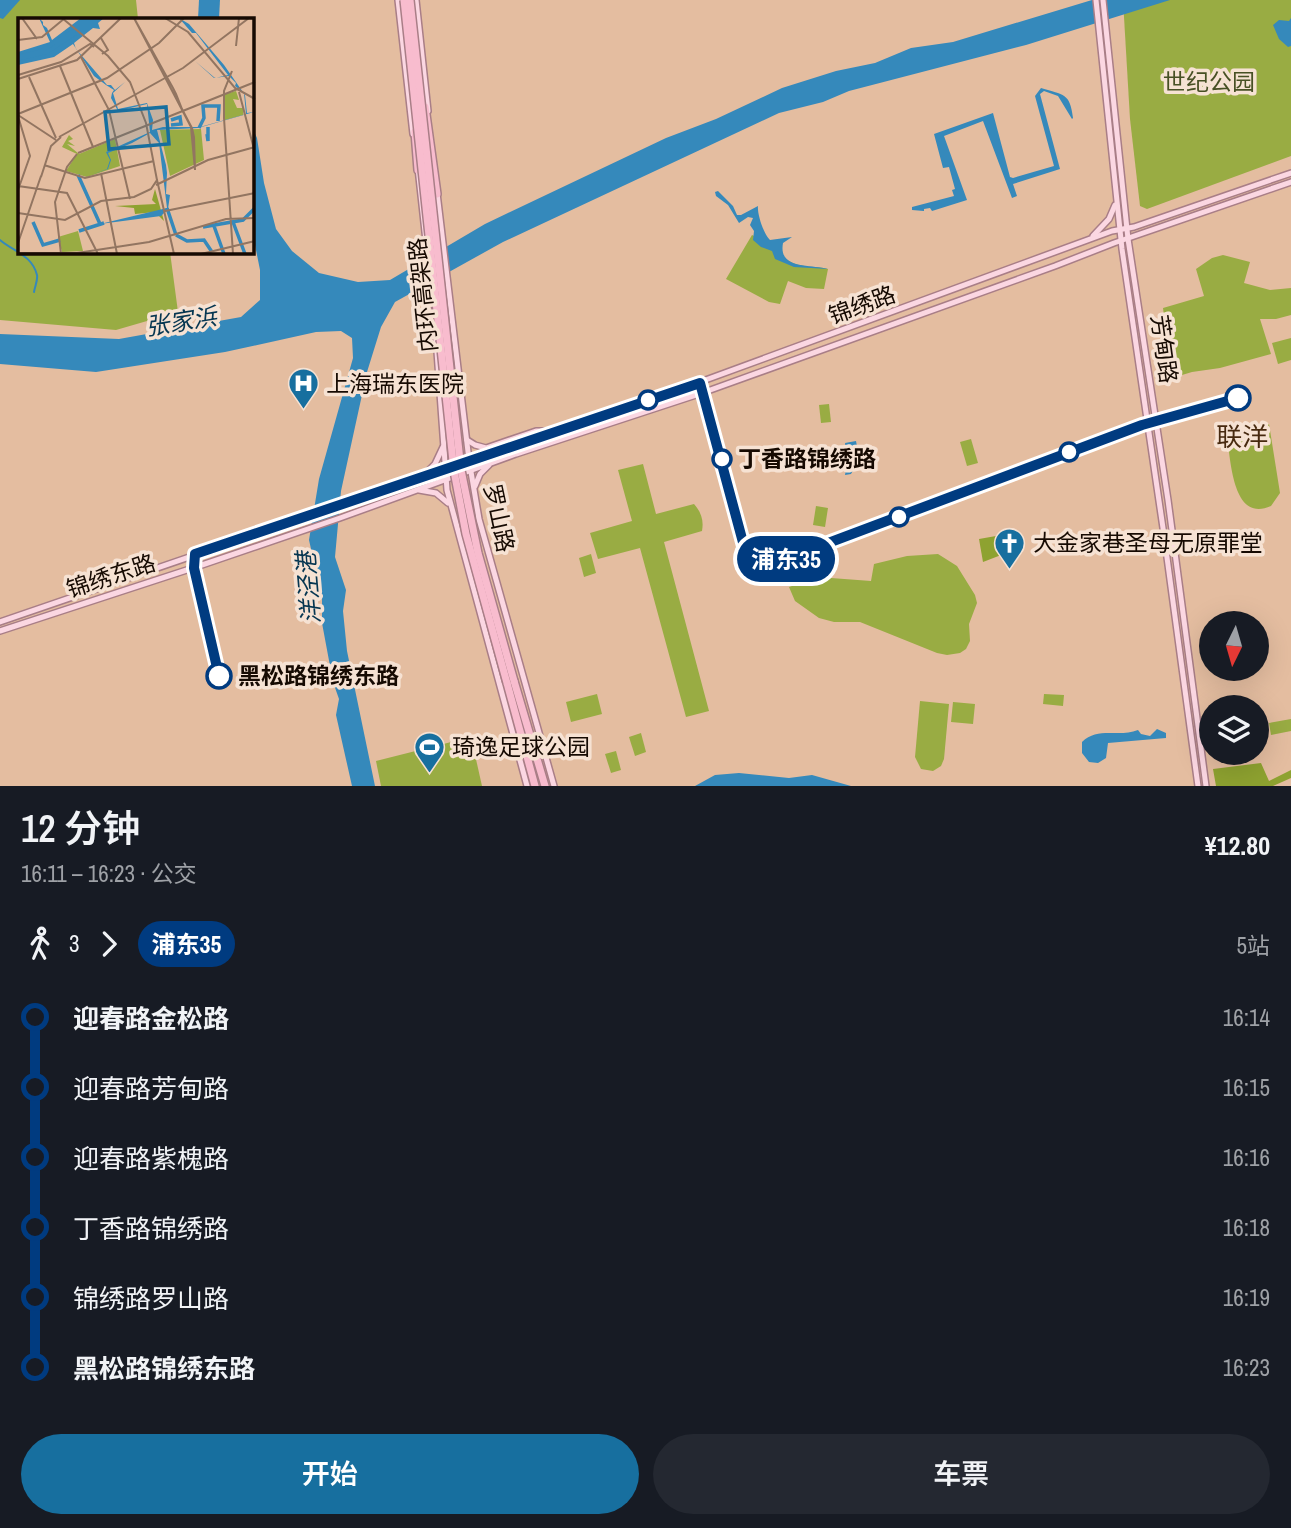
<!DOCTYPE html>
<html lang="zh">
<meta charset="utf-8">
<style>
body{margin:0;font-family:"Archivo Narrow","Noto Sans SC",sans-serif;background:#242831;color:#f1f3f6;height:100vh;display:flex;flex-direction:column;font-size:26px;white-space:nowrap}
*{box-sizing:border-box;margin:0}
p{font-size:23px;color:#9ea1a6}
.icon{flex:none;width:38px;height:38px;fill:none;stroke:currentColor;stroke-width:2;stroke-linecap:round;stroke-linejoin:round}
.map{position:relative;height:786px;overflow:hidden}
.panel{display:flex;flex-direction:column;background:#171b24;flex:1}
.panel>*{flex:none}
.badge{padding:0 14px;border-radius:23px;font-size:24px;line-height:46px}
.needle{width:46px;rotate:185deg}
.tools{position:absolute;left:1199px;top:611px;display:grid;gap:14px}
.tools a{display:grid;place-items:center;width:70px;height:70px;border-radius:50%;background:#171b24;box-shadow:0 7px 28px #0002;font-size:35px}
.map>.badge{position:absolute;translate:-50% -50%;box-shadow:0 0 0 4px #fff}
.legs{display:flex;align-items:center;gap:10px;height:77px;padding:0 21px;font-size:23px}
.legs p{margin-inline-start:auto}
.head{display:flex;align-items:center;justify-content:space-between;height:119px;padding:0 21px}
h1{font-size:38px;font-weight:600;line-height:52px}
.button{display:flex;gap:14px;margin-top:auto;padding:14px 21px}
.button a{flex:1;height:80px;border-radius:42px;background:#176f9f;color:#fff;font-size:28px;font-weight:600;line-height:80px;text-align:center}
.button a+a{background:#242831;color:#f1f3f6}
ul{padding:0 21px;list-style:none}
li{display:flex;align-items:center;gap:24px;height:70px;font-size:26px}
li i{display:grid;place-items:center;width:10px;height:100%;margin:0 9px;background:currentColor}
li i::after{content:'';width:18px;height:18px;margin:-9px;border:5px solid;border-radius:50%;background:#171b24}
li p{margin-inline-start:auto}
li:first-child i{background:linear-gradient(#0000 50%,currentColor 0)}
li:last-child i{background:linear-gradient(currentColor 50%,#0000 0)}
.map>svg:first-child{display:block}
.green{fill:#99ac43}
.forest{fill:#8ea230}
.water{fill:#3589bb}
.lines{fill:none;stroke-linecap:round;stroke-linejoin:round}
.stream{stroke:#3589bb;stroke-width:2}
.major-casing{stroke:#a97e87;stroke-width:8}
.highway-casing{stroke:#a97e87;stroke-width:10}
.major{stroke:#fbd7e2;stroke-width:5}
.highway{stroke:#f8bcce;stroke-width:7}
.highway-bridge-casing{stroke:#a97e87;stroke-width:10;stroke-linecap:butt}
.highway-bridge{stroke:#f8bcce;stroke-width:7}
.line-1-casing{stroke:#fff;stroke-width:16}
.line-1{stroke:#003b80;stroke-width:10}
.stop-1-dot{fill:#fff;stroke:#003b80;stroke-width:3.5}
.labels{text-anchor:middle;stroke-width:7;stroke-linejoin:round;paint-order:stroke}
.park-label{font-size:23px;fill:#475024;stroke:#f6e2d3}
.street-label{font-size:23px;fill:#160a02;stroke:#f6e2d3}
.poi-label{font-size:23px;fill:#160a02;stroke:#f6e2d3;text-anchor:start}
.stop-label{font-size:23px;font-weight:bold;fill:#160a02;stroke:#f6e2d3;text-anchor:start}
.water-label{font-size:24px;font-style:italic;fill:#063651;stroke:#f6e2d3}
.quarter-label{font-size:26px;fill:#47290f;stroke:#f6e2d3}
.inset-river{fill:none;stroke:#3589bb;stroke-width:3.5}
.inset-road{fill:none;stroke:#927561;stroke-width:2}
.view{fill:#176f9f;fill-opacity:0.15;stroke:#176f9f;stroke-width:3.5}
.inset-edge{fill:none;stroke:#160a02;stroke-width:3.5}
</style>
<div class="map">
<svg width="1291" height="786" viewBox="0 0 1291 786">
<rect width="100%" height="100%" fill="#e4bda0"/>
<g class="green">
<path d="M0,0H136L138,19H19V252H170L178,312L116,330L0,320Z"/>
<path d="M1123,0H1291V156L1147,209L1140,206L1130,119Z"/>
<path d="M752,235C767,241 775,254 789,261C800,268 816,266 828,269L824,289L806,288L788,281L780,304L769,302L726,279Z"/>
<path d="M1223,255L1250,262L1244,283L1270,290L1291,288V315L1276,319H1260L1271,354L1220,368L1192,372L1172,378L1163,308L1204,296L1196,269L1212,258Z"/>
<path d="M1291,338V360L1278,364L1272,343Z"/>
<path d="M829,404L831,422L821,423L819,405Z"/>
<path d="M1269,424L1280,493L1271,506C1231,524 1231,456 1226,431Z"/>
<path d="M971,439L978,463L967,466L960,442Z"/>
<path d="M643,464L656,514L694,504C701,512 704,520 702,531L664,542L709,711L686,717L640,548L598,559L590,533L632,521L618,470Z"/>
<path d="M816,506L828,508L825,527L813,525Z"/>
<path d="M591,554L596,573L584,577L579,558Z"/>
<path d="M938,554L957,566L975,595L977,603L969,624L970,641L966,649L960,653L947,655L937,653L860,622H834L819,618L795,601L789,587L831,573V578L871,581L874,564L907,556Z"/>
<path d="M597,694L602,714L571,722L566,702Z"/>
<path d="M1044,694L1064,695L1063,706L1043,704Z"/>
<path d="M920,701L949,704L944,759L941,766L933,771L921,769L915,757Z"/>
<path d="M953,702L975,704L973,724L951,722Z"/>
<path d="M1291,719V731L1271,735L1269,723Z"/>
<path d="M641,733L646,752L635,756L629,737Z"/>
<path d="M471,737L482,786H381L376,761Z"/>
<path d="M616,751L621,770L611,773L605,754Z"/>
</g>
<g class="forest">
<path d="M1013,533L1019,548L983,562L979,539Z"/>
<path d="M1261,763L1269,781L1291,770V778L1273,786H1216L1213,769Z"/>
</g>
<g class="water">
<path d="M0,0H20L3,19L0,18Z"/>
<path d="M199,0H220L219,19H198Z"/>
<path d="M1092,0H1170L1026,45L849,91L823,102L779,113L503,242L395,302L381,327L367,372L341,491L335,557L346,590L343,611L347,651L375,786H352L336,715L339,699L333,682L322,623V598L309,540L319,479L353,358L352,338L341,331L316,332L225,352L96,372L0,364V334L119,339L241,317L260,300V270L252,230V127L257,138L264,183L276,229L292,251L319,273L358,282L390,280L485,224L666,138L716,119L782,88L836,71L875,63L911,48L953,42Z"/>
<path d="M1291,18V46L1288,47L1279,39L1273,25L1279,20L1289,21Z"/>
<path d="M1041,88C1064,95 1070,93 1073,118L1072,119L1058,96L1044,91L1040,94L1060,169L1013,184L1017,196L1012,198L983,121L944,136L967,200L932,211L930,208L924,209V211L912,210V207L954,196L952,190L955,189L949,167L943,168L934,134L993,113L1010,177L1013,178L1054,166L1035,96Z"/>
<path d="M718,191L733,206L737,215H741L758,206C757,214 764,235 770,240L792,237L783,243C778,270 811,264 828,269L794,267L775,259L772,251L761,247L753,240L754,231L750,225L753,218L748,217L739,223L728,205L716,196L715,192Z"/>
<path d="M856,441L859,457L875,460L874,462H857L851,474L845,475L848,458L845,443Z"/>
<path d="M1157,729L1166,733V738L1108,743L1106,758L1098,763L1089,762L1082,753V742C1098,726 1119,738 1138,730L1141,734L1150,736Z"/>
<path d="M739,773L789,778L812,775L851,786H695L715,775Z"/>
</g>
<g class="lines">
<path class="stream" d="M0,240C14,252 32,255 37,275C38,280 35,286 34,292"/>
<defs>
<g id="major">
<path d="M398,0L413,134"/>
<path d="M416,0L428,111"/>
<path d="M1096,0L1122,249L1163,528L1198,786"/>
<path d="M1103,0L1128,239L1168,500L1206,786"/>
<path d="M418,168L426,241"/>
<path d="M437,193L469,460L479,519L554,786"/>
<path d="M1093,236L1109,219L1115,205"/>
<path d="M434,310L447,490L527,786"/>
<path d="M467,440L475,445L486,448L536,431H551"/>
<path d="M426,473L435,464L443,447"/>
<path d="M475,486L480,474L489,465"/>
<path d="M419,490L436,493L448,503"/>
<path d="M0,622L700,382L1112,231L1134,227L1291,173"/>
<path d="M0,631L199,566L340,518L516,454L702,393L1055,266L1114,243L1291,182"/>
</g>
<g id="highway">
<path d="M425,107L437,194"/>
<path d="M415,132L418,170"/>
<path d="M514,681L545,786"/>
<path d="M507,683L535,786"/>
</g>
</defs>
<use href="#major" class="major-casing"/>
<use href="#highway" class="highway-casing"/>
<use href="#major" class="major"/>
<use href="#highway" class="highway"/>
<defs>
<g id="highway-bridge">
<path d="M404,0L454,471L466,534L507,683"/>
<path d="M410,0L461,470L478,553L514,681"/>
</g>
</defs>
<use href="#highway-bridge" class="highway-bridge-casing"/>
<use href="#highway-bridge" class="highway-bridge"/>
</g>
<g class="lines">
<defs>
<path id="line-1" d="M219,676L194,568L195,554L700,383L751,572L1142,425L1238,398"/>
</defs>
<use href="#line-1" class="line-1-casing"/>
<use href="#line-1" class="line-1"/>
</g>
<defs>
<symbol id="hospital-pin" viewBox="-11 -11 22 30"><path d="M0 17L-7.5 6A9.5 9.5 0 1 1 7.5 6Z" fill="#176f9f" stroke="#f6e2d3"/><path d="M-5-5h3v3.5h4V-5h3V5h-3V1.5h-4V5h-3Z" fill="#fff"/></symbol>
<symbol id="church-pin" viewBox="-11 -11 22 30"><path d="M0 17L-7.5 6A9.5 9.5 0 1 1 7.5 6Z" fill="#176f9f" stroke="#f6e2d3"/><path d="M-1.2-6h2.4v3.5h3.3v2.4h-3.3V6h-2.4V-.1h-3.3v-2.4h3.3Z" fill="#fff"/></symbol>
<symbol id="stadium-pin" viewBox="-11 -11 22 30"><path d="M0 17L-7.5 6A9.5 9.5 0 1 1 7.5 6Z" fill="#176f9f" stroke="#f6e2d3"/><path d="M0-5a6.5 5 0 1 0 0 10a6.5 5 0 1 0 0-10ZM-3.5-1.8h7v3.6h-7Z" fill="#fff"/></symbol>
</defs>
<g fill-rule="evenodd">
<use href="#hospital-pin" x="286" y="366" width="35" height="47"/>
<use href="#church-pin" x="992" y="526" width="35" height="47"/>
<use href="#stadium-pin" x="412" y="730" width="35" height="47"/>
</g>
<g class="stop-1-dot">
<circle cx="1238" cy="398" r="12"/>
<circle cx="648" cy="400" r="9"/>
<circle cx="1069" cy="452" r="9"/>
<circle cx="722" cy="459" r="9"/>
<circle cx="899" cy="517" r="9"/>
<circle cx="219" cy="676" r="12"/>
</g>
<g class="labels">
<g class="park-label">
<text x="1209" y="90">世纪公园</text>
</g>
<g class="street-label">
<text transform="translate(423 295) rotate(-96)" y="8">内环高架路</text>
<text transform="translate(862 305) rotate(-20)" y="8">锦绣路</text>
<text transform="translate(1164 349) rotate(82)" y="8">芳甸路</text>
<text transform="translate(499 518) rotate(78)" y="8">罗山路</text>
<text transform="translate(111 576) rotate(-18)" y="8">锦绣东路</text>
</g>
<g class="poi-label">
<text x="326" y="392">上海瑞东医院</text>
<text x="1033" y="551">大金家巷圣母无原罪堂</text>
<text x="452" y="755">琦逸足球公园</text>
</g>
<g class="stop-label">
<text x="738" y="467">丁香路锦绣路</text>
<text x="238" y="684">黑松路锦绣东路</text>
</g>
<g class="water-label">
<text transform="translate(181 322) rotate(-9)" y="8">张家浜</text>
<text transform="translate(309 588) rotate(-95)" y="8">洋泾港</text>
</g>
<g class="quarter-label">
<text x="1242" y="446">联洋</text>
</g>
</g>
<g transform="translate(18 18)">
<rect width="236" height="236" fill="#e4bda0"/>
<path d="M218,73L221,82L215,81L219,90H226L225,97L207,102V76ZM183,111L186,142L152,158L142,112ZM51,117L55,121L50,123L57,128L49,126L61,136L97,121L102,148L69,159L48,153L59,136L44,129ZM60,213L65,233L44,234L40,219Z" fill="#99ac43"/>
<path d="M137,171L146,203L137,194L117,196L116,190L97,188L138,186L134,182Z" fill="#8ea230"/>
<path d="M21,0L25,4V7L29,10L34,22L63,0H86L80,5L82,11L75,10L56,25L58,31L89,67H93L97,72L107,64L95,75L100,91L129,85L135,102L134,112L145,109H182L228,96L226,75L217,68L218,65L211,58L196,60L177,43L197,60L210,57L178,15H174L161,0L171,6L206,47L227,77L229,95L236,94L180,110L139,112L148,147L149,155L148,176L152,177L150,191L143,198L82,206L149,190L141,125L132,115L114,125L90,135L93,142L90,151L73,157L89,151L92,142L88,134L132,114L129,86L100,93L93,80L94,75L96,72L88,67L62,83L88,67L76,58L55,26L36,39L0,47V34L32,24Z" fill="#3589bb"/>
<path class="inset-river" d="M0,39L23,33L57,12M0,41L29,34L58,15M153,107L163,106L162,99L153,102M181,110L186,100L185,88H201L200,103M189,116L190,123V109M60,157L82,206M149,190L158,217M15,204L25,227L42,222M215,204L227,236M196,208L206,236M185,209L225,202L237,190M61,213L86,205M158,217L169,223L186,222L194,234"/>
<path class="inset-road" d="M4,0L19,21M116,0L155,70L158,76L164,91L174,110L176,119L177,152L173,109ZM147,0L170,14L217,70L237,81M83,20L90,32L84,36M0,22L24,19L47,0M218,28L221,0M63,39L91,92L112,181M42,48L75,129M214,53L206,73V100L215,236M0,57L43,44L72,26L76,29M11,59L38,120M0,61L59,42L103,0M221,74L236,131M0,96L89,60L141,25L166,0M0,97L38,122M0,98L12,138L0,172M41,119L165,50L231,0M60,135L237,64M26,147L67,160L136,143M83,155L99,236M23,159L33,128L43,119M139,162L156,236M138,167L190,142L237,129M0,168L49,175L80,236M147,193L237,175M0,195L47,202L83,183L116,179L133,171L139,162L128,105L112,64L90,38L44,0M0,225L23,158M0,235H59L131,224L208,201L237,200M43,236L37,184L49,149L59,136M183,236L237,223"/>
<path class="view" d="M148,89L151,126L91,131L87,94Z"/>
<rect width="236" height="236" class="inset-edge"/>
</g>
</svg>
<div class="tools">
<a><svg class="needle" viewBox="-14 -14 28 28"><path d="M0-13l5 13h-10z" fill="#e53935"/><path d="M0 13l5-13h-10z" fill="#9ea1a6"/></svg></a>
<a><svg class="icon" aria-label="layers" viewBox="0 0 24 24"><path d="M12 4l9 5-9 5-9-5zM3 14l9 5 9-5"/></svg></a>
</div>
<b class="badge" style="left:786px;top:559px;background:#003b80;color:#fff">浦东35</b>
</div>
<section class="panel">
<div class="head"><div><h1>12 分钟</h1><p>16:11 – 16:23 · 公交</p></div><b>¥12.80</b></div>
<div class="legs"><svg class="icon" aria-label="walk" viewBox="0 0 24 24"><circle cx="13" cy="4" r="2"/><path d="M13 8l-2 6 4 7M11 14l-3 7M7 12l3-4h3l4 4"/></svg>3<svg class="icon" aria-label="forward" viewBox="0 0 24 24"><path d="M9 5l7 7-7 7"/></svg><b class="badge" style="background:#003b80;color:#fff">浦东35</b><p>5站</p></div>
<ul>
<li><i style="color:#003b80"></i><b>迎春路金松路</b><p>16:14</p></li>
<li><i style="color:#003b80"></i><span>迎春路芳甸路</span><p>16:15</p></li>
<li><i style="color:#003b80"></i><span>迎春路紫槐路</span><p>16:16</p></li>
<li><i style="color:#003b80"></i><span>丁香路锦绣路</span><p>16:18</p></li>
<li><i style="color:#003b80"></i><span>锦绣路罗山路</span><p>16:19</p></li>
<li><i style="color:#003b80"></i><b>黑松路锦绣东路</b><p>16:23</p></li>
</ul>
<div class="button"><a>开始</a><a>车票</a></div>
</section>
